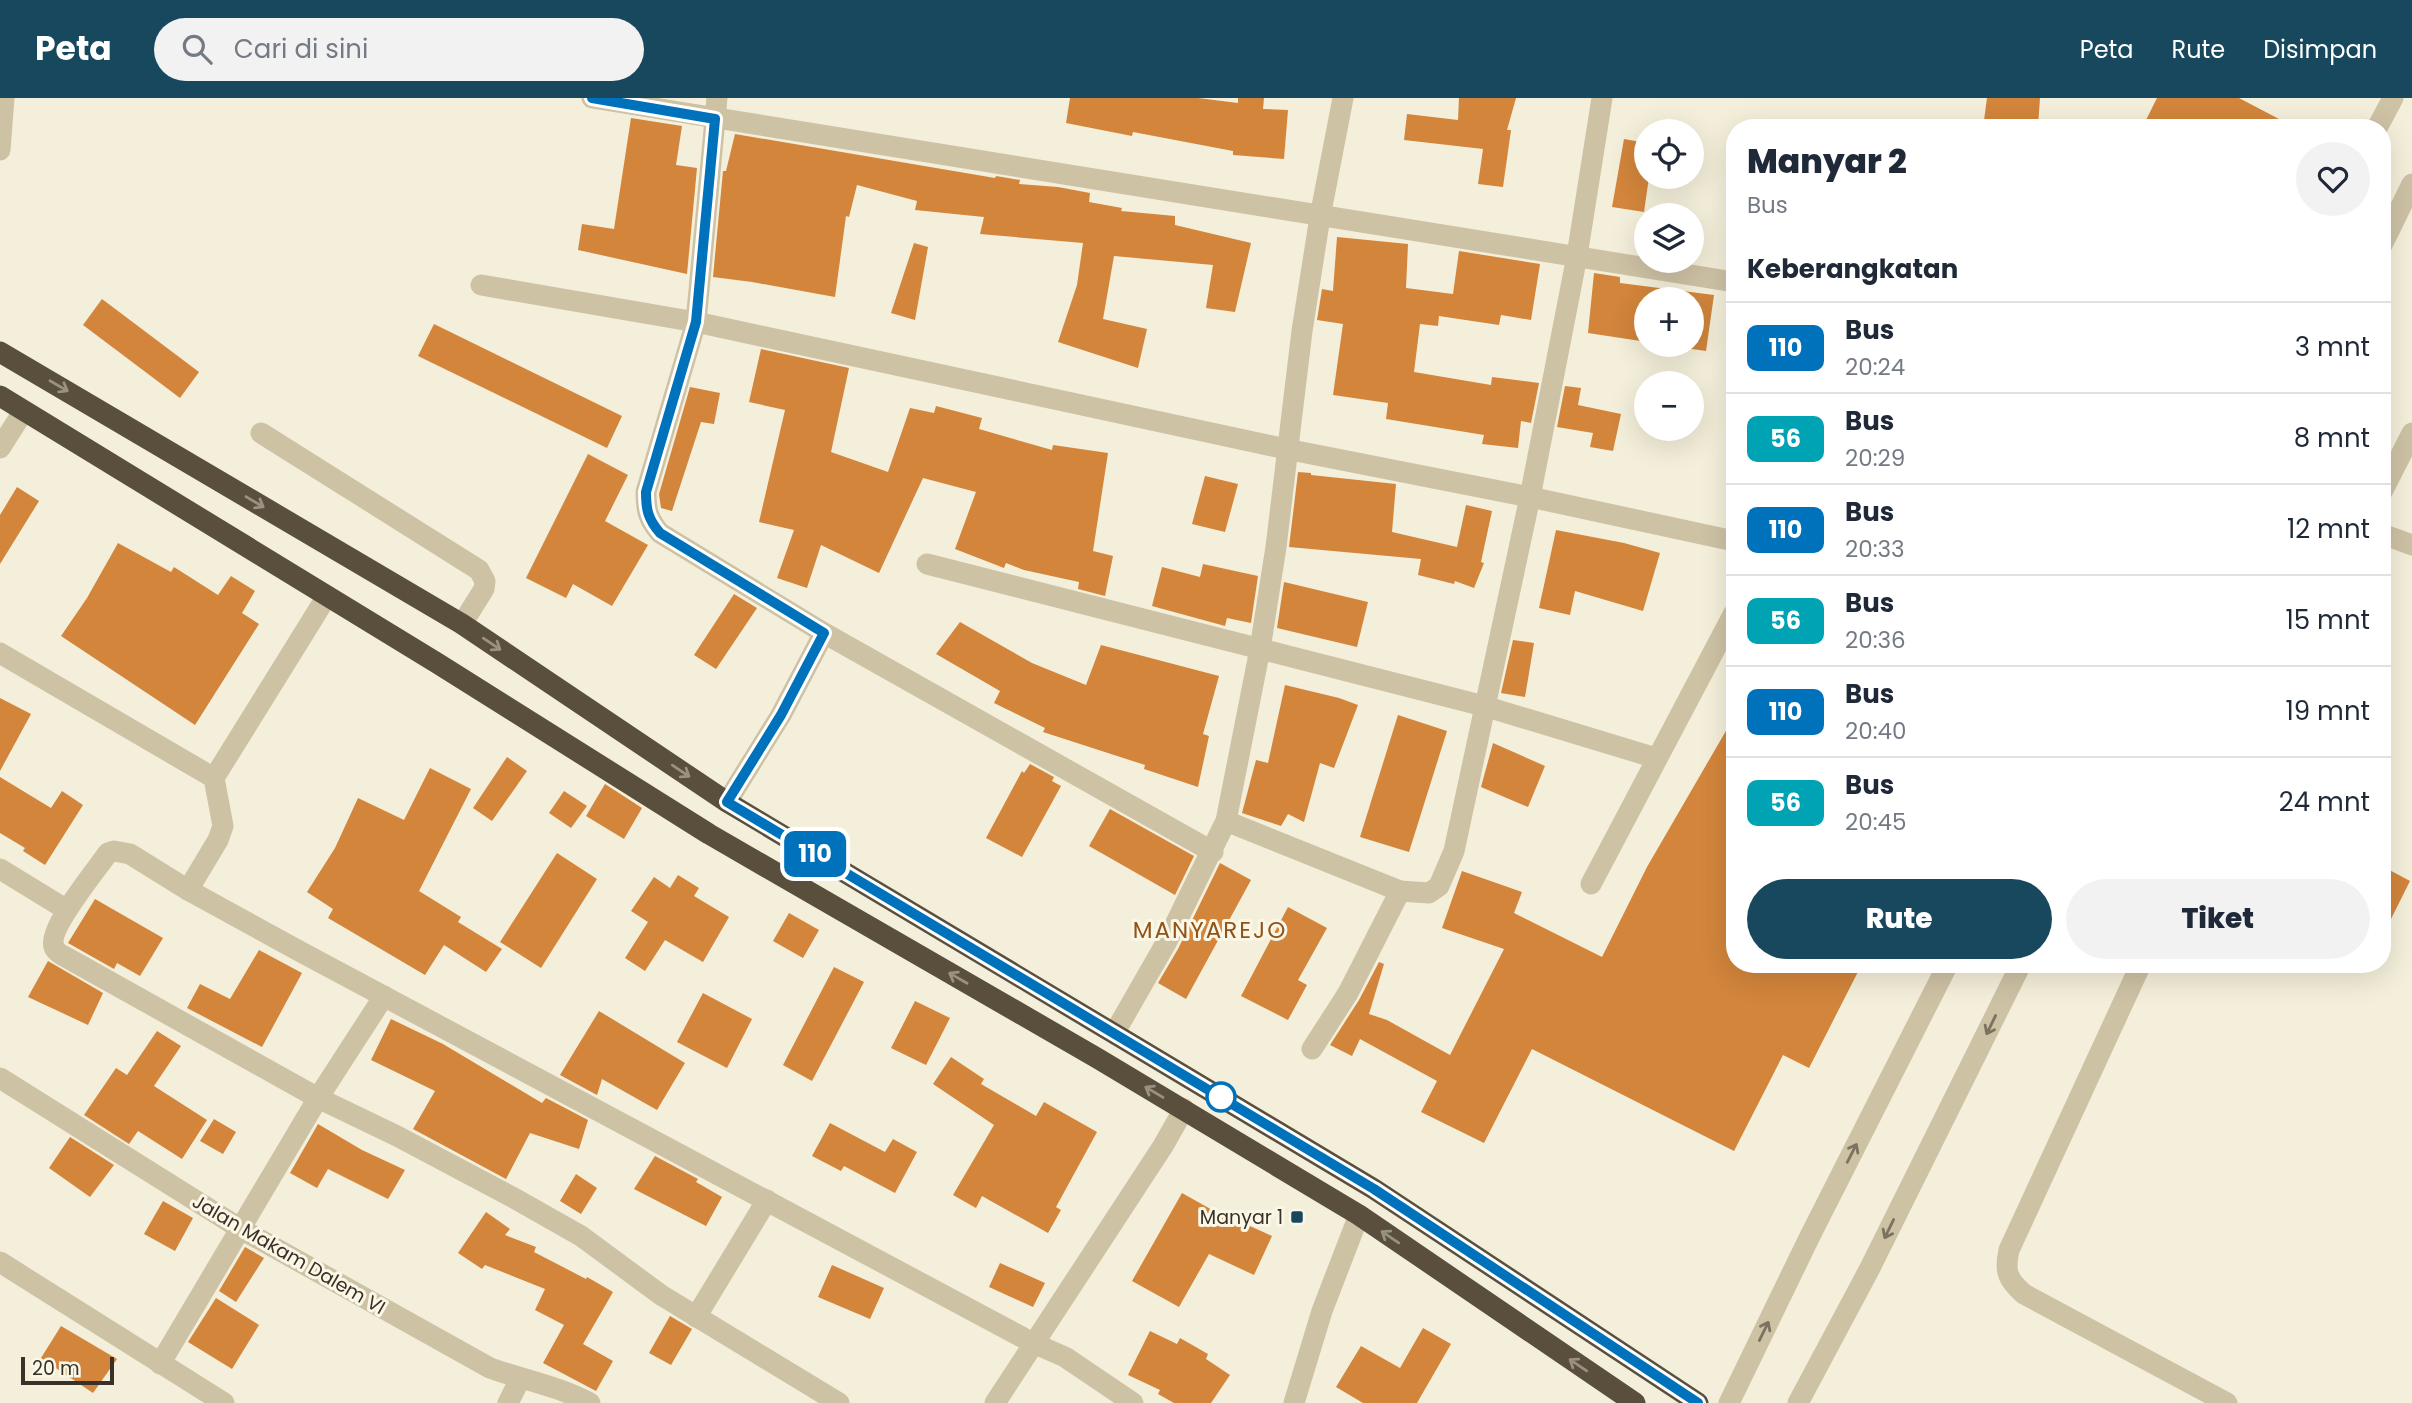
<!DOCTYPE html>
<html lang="id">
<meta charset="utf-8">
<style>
body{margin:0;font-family:Poppins,sans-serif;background:#f2f2f3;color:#1f2937;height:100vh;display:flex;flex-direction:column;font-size:26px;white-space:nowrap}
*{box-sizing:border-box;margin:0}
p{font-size:23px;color:#747a83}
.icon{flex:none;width:38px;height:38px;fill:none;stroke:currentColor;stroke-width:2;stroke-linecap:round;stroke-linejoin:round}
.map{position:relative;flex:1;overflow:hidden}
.drawer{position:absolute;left:1726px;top:21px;width:665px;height:854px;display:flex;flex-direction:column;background:#fff;border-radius:28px;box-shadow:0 7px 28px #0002}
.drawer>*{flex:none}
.badge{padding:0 14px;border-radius:10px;font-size:24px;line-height:46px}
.fabs{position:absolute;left:1634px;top:21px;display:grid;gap:14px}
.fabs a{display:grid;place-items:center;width:70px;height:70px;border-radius:50%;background:#fff;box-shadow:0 7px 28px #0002;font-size:35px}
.scale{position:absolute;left:21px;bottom:18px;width:93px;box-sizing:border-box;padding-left:7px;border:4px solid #393127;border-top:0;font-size:19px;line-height:24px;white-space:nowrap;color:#393127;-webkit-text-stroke:5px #fbf7e7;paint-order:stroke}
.map>.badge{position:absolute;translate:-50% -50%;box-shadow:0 0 0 4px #fff}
h2{padding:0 21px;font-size:26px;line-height:63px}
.round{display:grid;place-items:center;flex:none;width:74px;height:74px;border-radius:37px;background:#f2f2f3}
.overview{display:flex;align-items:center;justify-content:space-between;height:119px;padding:0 21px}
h1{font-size:33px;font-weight:800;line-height:52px}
.action{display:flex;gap:14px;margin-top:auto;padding:14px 21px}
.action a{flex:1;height:80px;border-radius:42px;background:#18485e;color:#fff;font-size:28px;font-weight:800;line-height:80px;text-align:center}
.action a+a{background:#f2f2f3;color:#1f2937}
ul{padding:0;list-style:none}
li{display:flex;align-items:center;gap:21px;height:91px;padding:0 21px;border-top:2px solid #e0e1e3}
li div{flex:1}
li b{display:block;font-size:26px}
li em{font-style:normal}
li .badge{min-width:77px;font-weight:700;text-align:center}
header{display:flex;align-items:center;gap:42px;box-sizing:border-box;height:98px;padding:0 35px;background:#18485e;color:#fff}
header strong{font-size:33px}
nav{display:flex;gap:38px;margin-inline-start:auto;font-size:24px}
.search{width:490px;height:63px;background:#f2f2f3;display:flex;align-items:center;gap:18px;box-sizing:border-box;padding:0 24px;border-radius:38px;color:#747a83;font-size:26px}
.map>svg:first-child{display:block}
.building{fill:#d2853b}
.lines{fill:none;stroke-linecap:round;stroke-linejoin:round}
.minor{stroke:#cec2a5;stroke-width:21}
.highway{stroke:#5a4e3d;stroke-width:21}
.oneway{stroke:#9a9281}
.oneway2{stroke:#7c7260}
.line-casing{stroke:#fff;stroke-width:16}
.line{stroke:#0072bc;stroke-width:10}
.stop-dot{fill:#fff;stroke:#0072bc;stroke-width:3.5}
.poi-dot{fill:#18485e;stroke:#fbf7e7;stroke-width:2.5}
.labels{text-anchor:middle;stroke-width:6;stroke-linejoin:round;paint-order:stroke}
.poi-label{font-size:19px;fill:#393127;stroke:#fbf7e7;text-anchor:end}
.street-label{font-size:19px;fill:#393127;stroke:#fbf7e7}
.quarter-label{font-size:23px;letter-spacing:2px;fill:#905318;stroke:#fbf7e7}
</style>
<header>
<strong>Peta</strong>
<div class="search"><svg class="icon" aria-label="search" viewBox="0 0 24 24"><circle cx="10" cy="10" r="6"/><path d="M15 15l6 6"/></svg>Cari di sini</div>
<nav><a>Peta</a><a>Rute</a><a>Disimpan</a></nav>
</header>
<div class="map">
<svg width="2412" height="1305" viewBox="0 0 2412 1305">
<rect width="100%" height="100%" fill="#f4efda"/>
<g class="building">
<path d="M1070,0H1198L1238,5V0H1264L1263,11L1288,12L1284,61L1233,57V53L1133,34L1132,38L1066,25Z"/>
<path d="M1459,0H1516L1507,32H1511L1503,89L1478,86L1483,51L1404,42L1407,16L1458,22Z"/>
<path d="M1987,0H2040L2038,28L2008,27V30H1983Z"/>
<path d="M2157,0H2239L2296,30H2142Z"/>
<path d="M631,20L682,28L676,67L697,70L687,176L578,152L582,126L614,131Z"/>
<path d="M735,36L995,80L996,78L1020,82L1019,86L1058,89L1090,95L1089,104L1122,110L1121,113L1175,118V127L1251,145L1235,214L1206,210L1213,167L1114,158L1103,221L1147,231L1138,270L1058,244L1077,187L1083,145L980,136L984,119L915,112L917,103L857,87L849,119L846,118L835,199L752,184L713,179L723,73H726Z"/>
<path d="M1624,41L1647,45V79H1649L1644,114L1612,109Z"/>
<path d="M1337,139L1408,146L1406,190L1453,196L1459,153L1540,166L1531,222L1501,217L1499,227L1439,218L1438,228L1420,226L1414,274L1491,287L1492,279L1539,285L1531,325L1521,323L1518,350L1482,346L1484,337L1386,321L1388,305L1333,297L1343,226L1317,222L1322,191L1333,193Z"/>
<path d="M914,145L928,149L915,222L891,215Z"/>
<path d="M1594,175L1620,179V185L1714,197L1706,253L1664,247H1692V201H1647V244L1588,235Z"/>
<path d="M102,201L199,274L180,300L83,227Z"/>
<path d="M434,226L622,318L607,350L418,258Z"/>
<path d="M761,251L849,270L831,354L888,374L910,310L934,315L936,308L982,320L979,331L1052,352L1053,347L1108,355L1093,453L1113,458L1105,498L1078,491L1079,484L1024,472L1006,465L1004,470L955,451L976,394L923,380L879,475L821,447L807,490L777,480L794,432L759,424L785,312L749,304Z"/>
<path d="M1565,288L1581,290L1578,307L1621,316L1613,353L1590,349L1593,335L1557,329Z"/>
<path d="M690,289L720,295L714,326L701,324L672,413L661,410L659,396Z"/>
<path d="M588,356L628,377L605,423L648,447L612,508L573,486L566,500L526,480Z"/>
<path d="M1298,374L1311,375V377L1396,386L1392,434L1457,449L1466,407L1492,413L1481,464L1484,465L1474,490L1455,483L1454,486L1418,477L1421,461L1289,449Z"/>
<path d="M1205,378L1238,386L1225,434L1192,426Z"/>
<path d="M17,389L39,403L0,466V417Z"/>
<path d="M1556,432L1624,445L1660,455L1643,513L1575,493L1570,517L1539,510Z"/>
<path d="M118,445L171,474L174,469L218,497L231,478L255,493L242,515L259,526L195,627L61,538L87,500Z"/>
<path d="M1203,466L1258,478L1251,525L1227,520L1225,528L1152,508L1162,469L1200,479Z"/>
<path d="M1284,484L1368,504L1357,549L1277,530Z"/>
<path d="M734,496L757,510L716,571L694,557Z"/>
<path d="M960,524L1032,565L1086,587L1101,547L1219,578L1203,636L1209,638L1198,689L1144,671L1145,667L1043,634L1045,630L994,605L1000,593L936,556Z"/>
<path d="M1513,542L1534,545L1525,599L1501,595Z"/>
<path d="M1285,587L1339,600L1358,607L1334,670L1320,665L1304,724L1288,716L1281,728L1242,715L1256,662L1268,665Z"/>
<path d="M0,600L31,616L0,673Z"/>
<path d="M1398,617L1447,633L1409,754L1360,739Z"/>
<path d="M1734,619V866H1862L1809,970L1783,957L1734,1053L1532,951L1484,1045L1421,1014L1437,983L1360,941L1352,958L1330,947L1359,902L1379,864L1384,866L1369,916L1387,922L1450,957L1504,851L1442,830L1462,773L1522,794L1514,815L1602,859L1647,769Z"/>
<path d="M1493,645L1545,668L1528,709L1481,689Z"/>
<path d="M507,659L527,673L492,723L473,710Z"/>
<path d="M1030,666L1054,679L1052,683L1061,688L1022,759L986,740L1022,673L1024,675Z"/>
<path d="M430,670L471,691L419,793L461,819L458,824L502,851L486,874L444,847L425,877L328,820L333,811L307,794L335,750L358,700L404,722Z"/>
<path d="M0,679L51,710L62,693L83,707L45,767L23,753L25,750L0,735Z"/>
<path d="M605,686L642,710L624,741L586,718Z"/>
<path d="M564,693L587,708L571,730L549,715Z"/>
<path d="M1110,711L1194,758L1175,797L1089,748Z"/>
<path d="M557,755L597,781L541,870L500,844Z"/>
<path d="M1220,765L1251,782L1186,901L1158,885L1178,851Z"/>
<path d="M2382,768L2410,783L2382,839Z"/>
<path d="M678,777L699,790L694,798L729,819L703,864L665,842L645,873L625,860L648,824L631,813L654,779L670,790Z"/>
<path d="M95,801L163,840L140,878L117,865L114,871L68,845Z"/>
<path d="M1288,809L1327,830L1298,882L1307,887L1288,922L1241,898Z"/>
<path d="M789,815L819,832L803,860L773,843Z"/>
<path d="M259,852L302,875L262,949L187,910L200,886L230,901Z"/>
<path d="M48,863L103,895L88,927L28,899Z"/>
<path d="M834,869L864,884L812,983L783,967Z"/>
<path d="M703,895L752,921L727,970L677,944Z"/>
<path d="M915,903L950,920L926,967L891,950Z"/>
<path d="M599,913L685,965L657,1012L602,981L597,997L560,977Z"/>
<path d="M391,921L443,946L542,1005L546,1000L588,1022L579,1051L530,1035L506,1081L413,1031L435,993L371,962Z"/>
<path d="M157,933L181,948L154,988L207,1022L182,1061L138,1033L129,1046L84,1017L116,970L127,977Z"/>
<path d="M951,959L984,981L981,986L1036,1018L1044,1004L1097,1034L1056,1109L1061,1112L1048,1135L982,1098L976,1110L953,1097L994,1027L933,986Z"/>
<path d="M214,1021L236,1034L223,1056L200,1043Z"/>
<path d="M830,1025L885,1054L893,1041L917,1054L895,1095L844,1068L841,1073L812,1058Z"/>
<path d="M318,1026L362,1052L405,1072L388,1101L328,1071L317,1090L290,1075Z"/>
<path d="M70,1039L114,1067L90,1099L49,1070Z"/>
<path d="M655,1058L698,1081L696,1084L722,1099L706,1128L634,1091Z"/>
<path d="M576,1076L597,1090L581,1116L560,1103Z"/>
<path d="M1182,1095L1248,1132L1250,1128L1272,1138L1254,1177L1209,1156L1179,1209L1132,1183Z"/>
<path d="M163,1103L193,1120L175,1153L144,1136Z"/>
<path d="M486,1114L510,1131L505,1137L536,1149L534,1154L586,1181L587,1179L613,1194L583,1246L613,1263L596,1293L543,1265L564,1227L535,1212L545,1191L485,1167L482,1171L458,1155Z"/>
<path d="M245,1149L264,1160L236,1204L219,1193Z"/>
<path d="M1000,1165L1045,1185L1033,1209L989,1189Z"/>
<path d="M832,1167L884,1190L870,1221L818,1199Z"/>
<path d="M216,1200L259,1227L232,1271L188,1244Z"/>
<path d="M670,1218L692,1231L671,1267L649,1255Z"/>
<path d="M61,1228L117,1261L93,1295L41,1260Z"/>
<path d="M1423,1230L1451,1246L1417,1305H1363L1336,1289L1361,1248L1400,1270Z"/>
<path d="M1150,1233L1177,1246L1180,1240L1208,1256L1206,1261L1230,1277L1211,1305H1174L1158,1296L1160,1292L1128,1277Z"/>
</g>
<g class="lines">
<g class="minor">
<path d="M592,0L1734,184"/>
<path d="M717,0L696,224L646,394C646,412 648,421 660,435L824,535L1213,754"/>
<path d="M2377,30L2393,0"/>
<path d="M0,52L4,0"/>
<path d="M2382,147L2412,86"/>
<path d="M481,187L696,224L1286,351L1530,399L1734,443"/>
<path d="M261,335L479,472L485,483L484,491L462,526"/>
<path d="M0,350L23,314"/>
<path d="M2382,394L2412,335"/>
<path d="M2382,436L2412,447"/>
<path d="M927,466L1484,608L1656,660"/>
<path d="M0,555L214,680L223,728L218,742L188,792"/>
<path d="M214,680L327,498"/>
<path d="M727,704L781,617L824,535"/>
<path d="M1226,723L1400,793L1429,795L1439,788L1454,753L1530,399L1577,158L1602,0"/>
<path d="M0,771L67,812"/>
<path d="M1591,786L1734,515"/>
<path d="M2141,866L2009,1152C2004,1174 2008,1182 2024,1196L2227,1305"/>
<path d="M1115,934L1166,845L1226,723L1260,551L1276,449L1302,233L1320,119L1343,0"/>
<path d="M1312,951L1348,895L1400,793"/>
<path d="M0,980L241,1131L490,1270C524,1282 558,1288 590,1305"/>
<path d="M0,1164L224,1305"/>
<path d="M696,1219L767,1102"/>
<path d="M160,1266L318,1000L384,898"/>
<path d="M508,1305L520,1281"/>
<path d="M839,1305L661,1197L581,1138L512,1099L397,1038L318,1000L71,862C66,859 56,855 54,849C47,831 97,771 108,755L114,753L130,756L188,792L301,854L1033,1245L1065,1259L1133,1305"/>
<path d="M995,1305L1163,1048L1184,1011"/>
<path d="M1294,1305L1322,1213L1359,1117"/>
<path d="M1729,1305L1810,1138L1948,866"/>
<path d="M1798,1305L1870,1170L2021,866"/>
</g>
<g class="highway">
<path d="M0,254L462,526L727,704L1374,1091L1698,1305"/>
<path d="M0,298L437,565L709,736L1097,960L1359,1117L1635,1305"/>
</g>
</g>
<defs><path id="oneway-shaft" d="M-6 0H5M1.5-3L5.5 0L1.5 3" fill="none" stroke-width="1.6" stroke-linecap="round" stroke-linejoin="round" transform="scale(1.75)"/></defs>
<g class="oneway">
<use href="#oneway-shaft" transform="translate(59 288) rotate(30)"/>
<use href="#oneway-shaft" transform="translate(255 404) rotate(31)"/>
<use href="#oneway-shaft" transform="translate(492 546) rotate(34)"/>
<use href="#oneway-shaft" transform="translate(681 673) rotate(34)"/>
<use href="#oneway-shaft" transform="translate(958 880) rotate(-150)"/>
<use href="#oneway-shaft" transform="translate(1154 994) rotate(-149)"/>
<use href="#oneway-shaft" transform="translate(1390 1139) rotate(-146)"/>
<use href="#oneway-shaft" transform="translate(1578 1267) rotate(-146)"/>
</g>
<g class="oneway2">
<use href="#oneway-shaft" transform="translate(1991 927) rotate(116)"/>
<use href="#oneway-shaft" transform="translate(1852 1055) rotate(-63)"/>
<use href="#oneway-shaft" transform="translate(1889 1131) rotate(116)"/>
<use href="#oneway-shaft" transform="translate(1764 1233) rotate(-64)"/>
</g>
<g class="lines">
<defs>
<path id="line" d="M592,0L715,21L696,224L646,394C646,412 648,421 660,435L824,535L781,617L727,704L1374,1091L1698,1305"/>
</defs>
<use href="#line" class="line-casing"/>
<use href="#line" class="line"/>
</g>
<circle class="stop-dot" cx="1221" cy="999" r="14"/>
<rect class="poi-dot" x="1290" y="1112" width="14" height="14" rx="3.5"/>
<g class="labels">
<g class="poi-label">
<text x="1283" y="1126">Manyar 1</text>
</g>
<g class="street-label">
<text transform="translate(289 1156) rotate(30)" y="7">Jalan Makam Dalem VI</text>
</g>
<g class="quarter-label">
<text x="1210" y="840">MANYAREJO</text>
</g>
</g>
</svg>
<div class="fabs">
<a><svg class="icon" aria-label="locate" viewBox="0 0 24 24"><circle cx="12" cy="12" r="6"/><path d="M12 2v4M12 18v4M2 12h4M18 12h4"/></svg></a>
<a><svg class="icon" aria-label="layers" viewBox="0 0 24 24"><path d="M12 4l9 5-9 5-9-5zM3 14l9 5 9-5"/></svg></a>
<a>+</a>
<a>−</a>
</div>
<div class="scale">20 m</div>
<b class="badge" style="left:815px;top:756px;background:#0072bc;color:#fff">110</b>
<section class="drawer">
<div class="overview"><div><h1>Manyar 2</h1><p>Bus</p></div><a class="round"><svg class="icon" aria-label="heart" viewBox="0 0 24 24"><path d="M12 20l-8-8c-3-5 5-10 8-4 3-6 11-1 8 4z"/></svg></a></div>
<h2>Keberangkatan</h2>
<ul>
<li><span class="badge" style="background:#0072bc;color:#fff">110</span><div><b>Bus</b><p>20:24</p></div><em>3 mnt</em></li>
<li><span class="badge" style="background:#00a3b4;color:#fff">56</span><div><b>Bus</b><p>20:29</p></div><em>8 mnt</em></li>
<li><span class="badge" style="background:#0072bc;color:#fff">110</span><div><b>Bus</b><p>20:33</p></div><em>12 mnt</em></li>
<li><span class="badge" style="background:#00a3b4;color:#fff">56</span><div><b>Bus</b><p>20:36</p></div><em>15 mnt</em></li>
<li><span class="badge" style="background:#0072bc;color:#fff">110</span><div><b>Bus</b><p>20:40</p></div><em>19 mnt</em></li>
<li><span class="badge" style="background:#00a3b4;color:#fff">56</span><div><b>Bus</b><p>20:45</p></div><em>24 mnt</em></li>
</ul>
<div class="action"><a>Rute</a><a>Tiket</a></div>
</section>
</div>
